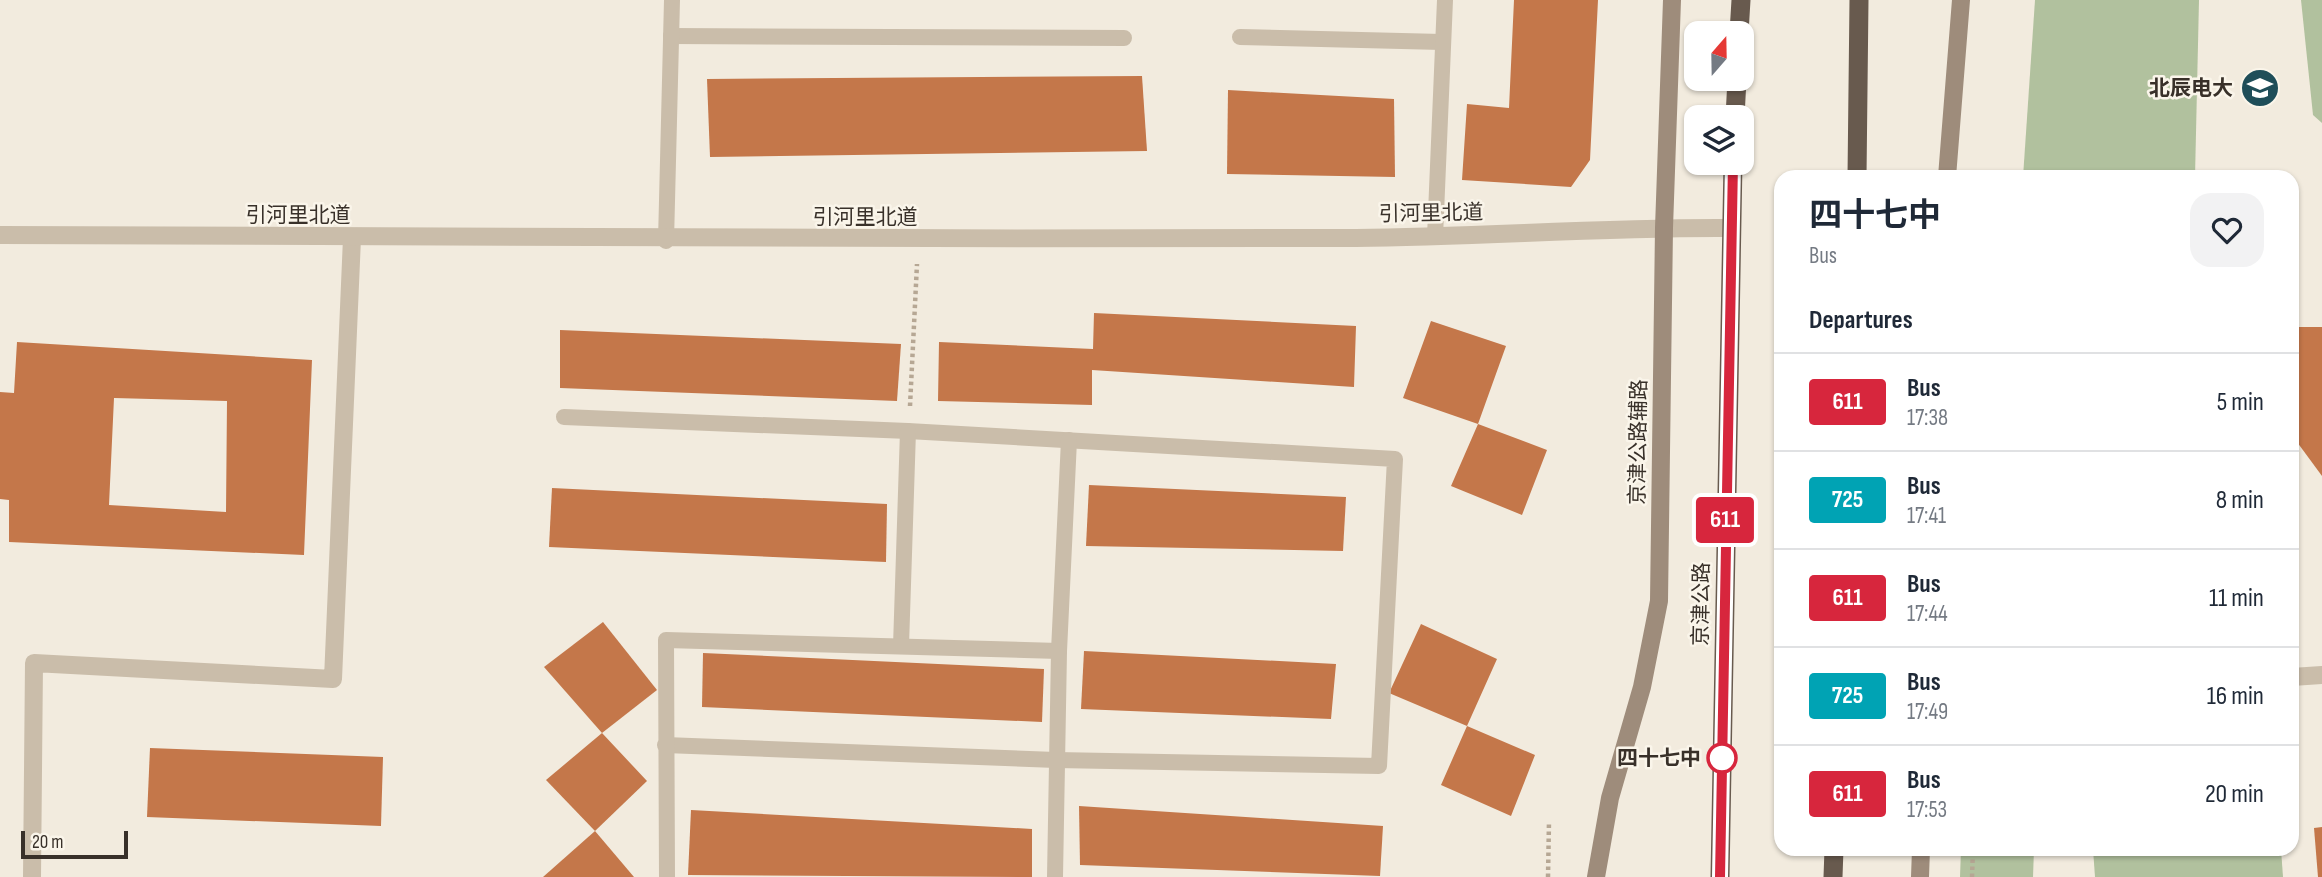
<!DOCTYPE html>
<meta charset="utf-8">
<style>
body{margin:0;font-family:"Sofia Sans Condensed","Noto Sans SC",sans-serif;background:#f2f2f3;color:#1f2937;height:100vh;display:flex;flex-direction:column;font-size:26px;white-space:nowrap}
*{box-sizing:border-box;margin:0}
p{font-size:23px;color:#747a83}
.icon{flex:none;width:38px;height:38px;fill:none;stroke:currentColor;stroke-width:2;stroke-linecap:round;stroke-linejoin:round}
.map{position:relative;flex:1;overflow:hidden}
.panel{position:absolute;left:1774px;top:170px;width:525px;height:686px;display:flex;flex-direction:column;background:#fff;border-radius:21px;box-shadow:0 2px 5px #0004}
.panel>*{flex:none}
.badge{padding:0 14px;border-radius:5px;font-size:24px;line-height:46px}
.needle{width:46px;rotate:20deg}
.controls{position:absolute;left:1684px;top:21px;display:grid;gap:14px}
.controls a{display:grid;place-items:center;width:70px;height:70px;border-radius:14px;background:#fff;box-shadow:0 2px 5px #0004;font-size:35px}
.scale{position:absolute;left:21px;bottom:18px;width:107px;box-sizing:border-box;padding-left:7px;border:4px solid #383029;border-top:0;font-size:19px;line-height:24px;white-space:nowrap;color:#383029;-webkit-text-stroke:5px #faf5ea;paint-order:stroke}
.map>.badge{position:absolute;translate:-50% -50%;box-shadow:0 0 0 4px #fff}
h2{padding:0 35px;font-size:26px;line-height:63px}
.round{display:grid;place-items:center;flex:none;width:74px;height:74px;border-radius:21px;background:#f2f2f3}
.overview{display:flex;align-items:center;justify-content:space-between;height:119px;padding:0 35px}
h1{font-size:33px;font-weight:700;line-height:52px}
ul{padding:0;list-style:none}
li{display:flex;align-items:center;gap:21px;height:98px;padding:0 35px;border-top:2px solid #e0e1e3}
li div{flex:1}
li b{display:block;font-size:26px}
li em{font-style:normal}
li .badge{min-width:77px;font-weight:700;text-align:center}
.map>svg:first-child{display:block}
.green{fill:#b1c19e}
.building{fill:#c4774a;fill-rule:evenodd}
.lines{fill:none;stroke-linecap:round;stroke-linejoin:round}
.path{stroke:#b6a794;stroke-width:4.5;stroke-dasharray:3.5 3.5;stroke-linecap:butt}
.service{stroke:#cabdaa;stroke-width:16}
.minor{stroke:#cabdaa;stroke-width:18}
.tertiary{stroke:#cabdaa;stroke-width:18}
.secondary{stroke:#9e8c7b;stroke-width:18}
.trunk{stroke:#685a4e;stroke-width:19}
.line-casing{stroke:#fff;stroke-width:16}
.line{stroke:#d7263d;stroke-width:10}
.stop-dot{fill:#fff;stroke:#d7263d;stroke-width:3.5}
.labels{text-anchor:middle;stroke-width:5;stroke-linejoin:round;paint-order:stroke}
.poi-label{font-size:21px;font-weight:bold;fill:#383029;stroke:#faf5ea;text-anchor:end}
.street-label{font-size:21px;fill:#383029;stroke:#faf5ea}
.stop-label{font-size:21px;font-weight:bold;fill:#383029;stroke:#faf5ea;text-anchor:end}
</style>
<div class="map">
<svg width="2322" height="877" viewBox="0 0 2322 877">
<rect width="100%" height="100%" fill="#f2ebde"/>
<g class="green">
<path d="M2035,0H2199L2195,177H2023Z"/>
<path d="M2301,0H2322V123L2313,115Z"/>
<path d="M1961,849H2034L2033,877H1960Z"/>
<path d="M2093,849H2281L2283,877H2095Z"/>
</g>
<g class="building">
<path d="M1514,0H1598L1590,160L1571,187L1462,180L1467,104L1509,108Z"/>
<path d="M1142,76L1147,151L710,157L707,79Z"/>
<path d="M1228,90L1394,99L1395,177L1227,174Z"/>
<path d="M1094,313L1356,326L1354,387L1092,370V405L938,401L939,342L1093,349Z"/>
<path d="M1431,321L1506,346L1478,424L1547,450L1522,515L1451,486L1478,424L1403,398Z"/>
<path d="M2292,327H2322V476L2297,442Z"/>
<path d="M560,330L901,344L897,401L560,388Z"/>
<path d="M17,342L312,360L304,555L9,542V500L0,499V392L14,393ZM114,398L227,401L226,512L109,505Z"/>
<path d="M1089,485L1346,497L1343,551L1086,546Z"/>
<path d="M552,488L887,504L886,562L549,547Z"/>
<path d="M603,622L657,690L602,733L544,667Z"/>
<path d="M1421,624L1497,659L1467,726L1535,755L1511,816L1441,785L1467,726L1389,693Z"/>
<path d="M1084,651L1336,664L1331,719L1081,709Z"/>
<path d="M703,653L1044,669L1042,722L702,707Z"/>
<path d="M602,733L647,781L595,831L546,780Z"/>
<path d="M150,748L383,757L381,826L147,817Z"/>
<path d="M1079,806L1383,826L1380,876L1080,865Z"/>
<path d="M691,810L1032,829V877L688,875Z"/>
<path d="M2322,827V877H2318L2314,828Z"/>
<path d="M595,831L634,877H543Z"/>
</g>
<g class="lines">
<g class="path">
<path d="M910,406L917,264"/>
<path d="M1548,877L1549,821"/>
<path d="M1972,877L1973,849"/>
</g>
<g class="service">
<path d="M671,36L1124,38"/>
<path d="M1240,37L1442,42"/>
<path d="M1435,237L1445,0"/>
<path d="M666,241L672,0"/>
<path d="M564,417L908,431L1395,459L1379,766L1056,760L665,745"/>
<path d="M901,646L908,431"/>
<path d="M667,877L666,640L1059,651"/>
<path d="M1055,877L1059,651L1069,440"/>
</g>
<g class="minor">
<path d="M2292,677L2322,675"/>
<path d="M32,877L34,663L333,679L352,238"/>
</g>
<path class="tertiary" d="M0,235C452,238 904,239 1356,238C1481,237 1605,227 1730,228"/>
<g class="secondary">
<path d="M1947,177L1961,0"/>
<path d="M1596,877L1610,798L1642,687L1659,601L1664,228L1672,0"/>
<path d="M1920,877L1921,849"/>
</g>
<g class="trunk">
<path d="M1739,33L1741,0"/>
<path d="M1735,117L1737,79"/>
<path d="M1857,177L1859,0"/>
<path d="M1720,877L1733,163"/>
<path d="M1833,877L1834,849"/>
</g>
</g>
<g class="lines">
<defs>
<path id="line" d="M1720,877L1733,163"/>
</defs>
<use href="#line" class="line-casing"/>
<use href="#line" class="line"/>
</g>
<defs>
<symbol id="school-disc" viewBox="-11 -11 22 22"><circle r="9.5" fill="#1f4e59" stroke="#faf5ea"/><path d="M0-5L7-2L0 1L-7-2ZM-4 1L0 2.5L4 1V4Q0 6-4 4Z" fill="#fff"/></symbol>
</defs>
<g fill-rule="evenodd">
<use href="#school-disc" x="2238" y="66" width="44" height="44"/>
</g>
<circle class="stop-dot" cx="1722" cy="758" r="14"/>
<g class="labels">
<g class="poi-label">
<text x="2233" y="95">北辰电大</text>
</g>
<g class="street-label">
<text transform="translate(1431 213) rotate(-1)" y="7">引河里北道</text>
<text x="298" y="222">引河里北道</text>
<text x="865" y="224">引河里北道</text>
<text transform="translate(1638 442) rotate(-89)" y="7">京津公路辅路</text>
<text transform="translate(1701 604) rotate(-89)" y="7">京津公路</text>
</g>
<g class="stop-label">
<text x="1701" y="765">四十七中</text>
</g>
</g>
</svg>
<div class="controls">
<a><svg class="needle" viewBox="-14 -14 28 28"><path d="M0-13l5 13h-10z" fill="#e53935"/><path d="M0 13l5-13h-10z" fill="#747a83"/></svg></a>
<a><svg class="icon" aria-label="layers" viewBox="0 0 24 24"><path d="M12 4l9 5-9 5-9-5zM3 14l9 5 9-5"/></svg></a>
</div>
<div class="scale">20 m</div>
<b class="badge" style="left:1725px;top:520px;background:#d7263d;color:#fff">611</b>
<section class="panel">
<div class="overview"><div><h1>四十七中</h1><p>Bus</p></div><a class="round"><svg class="icon" aria-label="heart" viewBox="0 0 24 24"><path d="M12 20l-8-8c-3-5 5-10 8-4 3-6 11-1 8 4z"/></svg></a></div>
<h2>Departures</h2>
<ul>
<li><span class="badge" style="background:#d7263d;color:#fff">611</span><div><b>Bus</b><p>17:38</p></div><em>5 min</em></li>
<li><span class="badge" style="background:#00a3b4;color:#fff">725</span><div><b>Bus</b><p>17:41</p></div><em>8 min</em></li>
<li><span class="badge" style="background:#d7263d;color:#fff">611</span><div><b>Bus</b><p>17:44</p></div><em>11 min</em></li>
<li><span class="badge" style="background:#00a3b4;color:#fff">725</span><div><b>Bus</b><p>17:49</p></div><em>16 min</em></li>
<li><span class="badge" style="background:#d7263d;color:#fff">611</span><div><b>Bus</b><p>17:53</p></div><em>20 min</em></li>
</ul>
</section>
</div>
